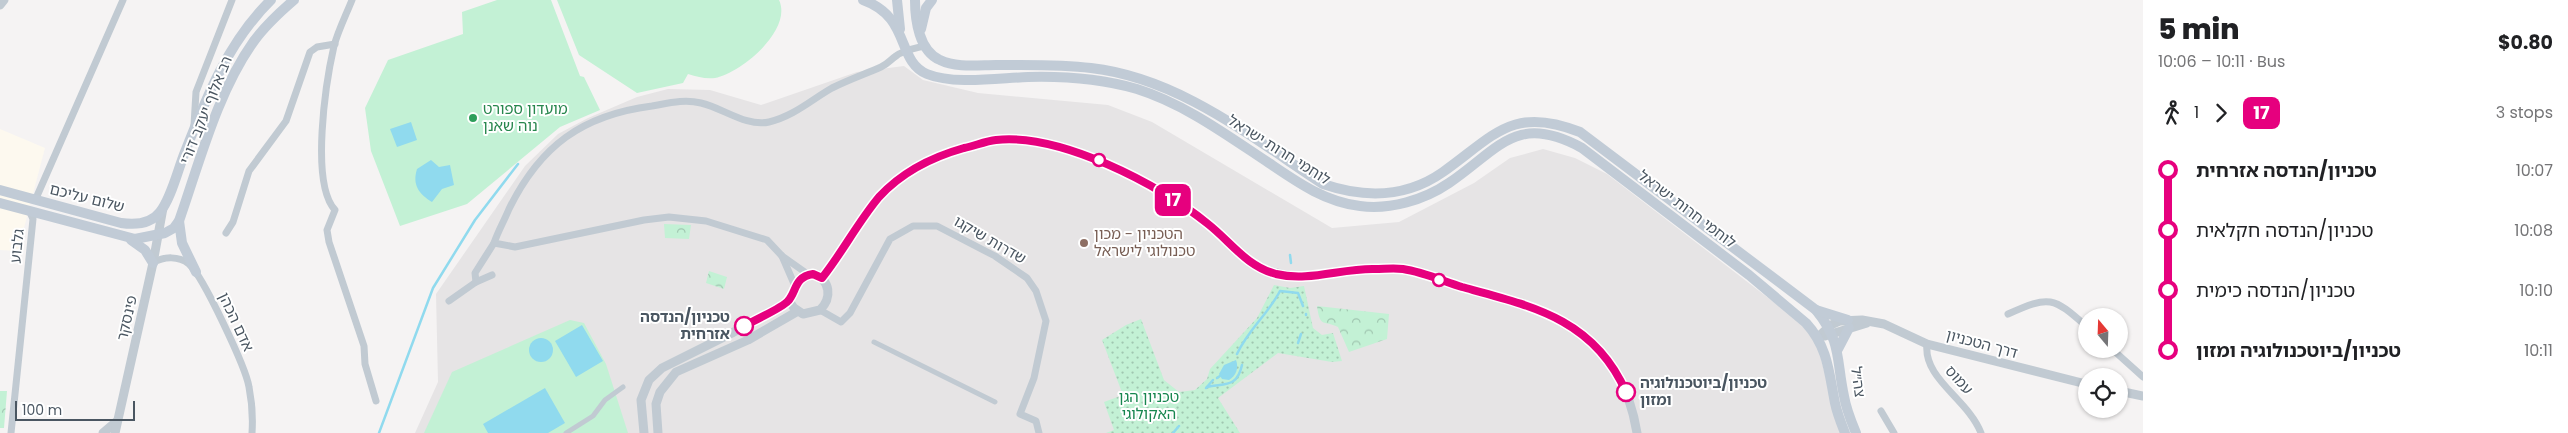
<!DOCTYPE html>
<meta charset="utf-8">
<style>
body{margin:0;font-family:Poppins,"Noto Sans Hebrew",sans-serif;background:#f2f2f2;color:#202124;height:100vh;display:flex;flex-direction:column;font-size:19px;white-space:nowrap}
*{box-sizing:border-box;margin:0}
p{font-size:16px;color:#757577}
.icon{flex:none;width:28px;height:28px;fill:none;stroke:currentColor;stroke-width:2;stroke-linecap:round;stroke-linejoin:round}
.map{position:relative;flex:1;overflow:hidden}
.drawer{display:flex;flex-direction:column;background:#fff;width:425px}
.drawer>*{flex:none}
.badge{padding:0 10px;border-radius:8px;font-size:18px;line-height:32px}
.needle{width:32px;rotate:341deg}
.controls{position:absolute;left:2078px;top:308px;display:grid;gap:10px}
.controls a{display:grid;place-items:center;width:50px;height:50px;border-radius:50%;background:#fff;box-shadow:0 1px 4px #0004;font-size:25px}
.scale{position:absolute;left:15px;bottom:12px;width:120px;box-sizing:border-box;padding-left:5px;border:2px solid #4a5661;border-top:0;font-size:14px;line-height:18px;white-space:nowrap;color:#4a5661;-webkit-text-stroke:4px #fff;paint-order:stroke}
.map>.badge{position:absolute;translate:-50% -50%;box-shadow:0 0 0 2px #fff}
.legs{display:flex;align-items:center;gap:8px;height:55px;padding:0 15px;font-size:16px}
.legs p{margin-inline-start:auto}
.summary{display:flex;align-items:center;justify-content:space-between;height:85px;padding:0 15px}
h1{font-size:28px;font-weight:800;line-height:38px}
ul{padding:0 15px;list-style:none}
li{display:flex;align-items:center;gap:18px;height:60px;font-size:19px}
li i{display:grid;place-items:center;width:8px;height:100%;margin:0 6px;background:currentColor}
li i::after{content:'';width:12px;height:12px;margin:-6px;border:4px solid;border-radius:50%;background:#fff}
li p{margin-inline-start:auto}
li:first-child i{background:linear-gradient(#0000 50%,currentColor 0)}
li:last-child i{background:linear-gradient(currentColor 50%,#0000 0)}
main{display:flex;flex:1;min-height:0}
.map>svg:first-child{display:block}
.commercial{fill:#fdf9ef}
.education{fill:#e6e4e5}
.grass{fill:url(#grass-dots)}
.park{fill:url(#park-crowns)}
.pitch{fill:#c3f1d5}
.water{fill:#90daee}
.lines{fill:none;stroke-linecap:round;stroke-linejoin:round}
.stream{stroke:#90daee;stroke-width:2.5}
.pedestrian{stroke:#c1cad2;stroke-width:5}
.minor{stroke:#c1cad2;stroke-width:7}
.tertiary{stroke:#c1cad2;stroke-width:9}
.secondary{stroke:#c1cbd6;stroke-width:10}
.line-1-casing{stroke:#fff;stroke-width:11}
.line-1{stroke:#e6007e;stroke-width:8}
.leisure-dot{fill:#2e9e5b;stroke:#fff;stroke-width:2}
.stop-1-dot{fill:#fff;stroke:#e6007e;stroke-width:2.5}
.education-dot{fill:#8d6e63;stroke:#fff;stroke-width:2}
.labels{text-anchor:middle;stroke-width:4;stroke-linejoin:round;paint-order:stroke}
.leisure-label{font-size:15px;fill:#27864d;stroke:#fff;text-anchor:start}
.street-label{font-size:15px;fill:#4a5661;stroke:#fff}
.education-label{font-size:15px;fill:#785e54;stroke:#fff;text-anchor:start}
.stop-label{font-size:15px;font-weight:bold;fill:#4a5661;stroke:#fff;text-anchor:end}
.park-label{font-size:15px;fill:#17864f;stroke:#fff}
</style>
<main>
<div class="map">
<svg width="2143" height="433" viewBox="0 0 2143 433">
<defs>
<pattern id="grass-dots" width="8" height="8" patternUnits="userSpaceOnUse" patternTransform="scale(1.25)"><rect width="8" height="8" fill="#c3f1d5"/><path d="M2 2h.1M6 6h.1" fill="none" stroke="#a0c6b0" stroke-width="1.8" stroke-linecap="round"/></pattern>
<pattern id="park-crowns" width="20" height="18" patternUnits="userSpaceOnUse" patternTransform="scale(1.25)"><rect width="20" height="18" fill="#c3f1d5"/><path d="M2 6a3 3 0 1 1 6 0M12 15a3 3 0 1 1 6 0" fill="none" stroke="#a0c6b0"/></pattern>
</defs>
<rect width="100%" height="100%" fill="#f5f3f3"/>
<path class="commercial" d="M0,129L45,148L18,251L0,250Z"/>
<path class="education" d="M904,66L923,80L978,93L1108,105L1152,122L1332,228L1399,222L1474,183L1510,158L1543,149L1575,158L1607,174L1814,333L1841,433H415L438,382L436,294L525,166L558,134L588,118L637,97L668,89L710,90L761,105L857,72Z"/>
<path class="grass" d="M1274,285L1290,288L1304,286L1313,328L1322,335L1333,333L1342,361L1332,362L1278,353L1218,398L1240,433H1106L1114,430L1104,402L1123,395L1102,340L1126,325L1141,319L1164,380L1179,392L1195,390L1207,379L1210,369L1257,318Z"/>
<g class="park">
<path d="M664,224L691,225L689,239L665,238Z"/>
<path d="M709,271L727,277L724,289L706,283Z"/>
<path d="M1317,306L1389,314L1387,339L1349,352L1338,327C1323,320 1320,328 1317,306Z"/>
<path d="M0,391H7L4,428H0Z"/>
</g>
<g class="pitch">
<path d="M497,0H551L580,76L584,77L600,110L560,127L467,204L400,226L371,151L365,108L388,60L463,34L462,12Z"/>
<path d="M557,0H779C793,30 741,73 715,78C705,79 698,77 688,74L683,83L637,93L579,55Z"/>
<path d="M570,320L584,323L606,364L628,433H424L452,372Z"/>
</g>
<g class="water">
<path d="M411,122L417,140L397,147L390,129Z"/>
<path d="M431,160L439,167L450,165L454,185L442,189L432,202C419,194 412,185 417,169Z"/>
<path d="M582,325L603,361L576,377L555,341Z"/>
<circle cx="541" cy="350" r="12"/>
<path d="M1236,360C1239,368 1236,376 1229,380L1222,379L1219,374L1224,365Z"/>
<path d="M545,388L565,423L548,433H488L483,424Z"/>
</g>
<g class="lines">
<g class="stream">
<path d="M1290,255L1291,263"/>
<path d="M1306,314V315"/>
<path d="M1298,343L1301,334"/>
<path d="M1237,354C1248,330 1268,314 1280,291L1298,293L1303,306"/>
<path d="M1217,378L1220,376"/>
<path d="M1207,387C1225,383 1237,388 1242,365"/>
<path d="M1206,388L1213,380"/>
<path d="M379,433L433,288L475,220L518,164"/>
<path d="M1173,433L1179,426"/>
</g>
<g class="pedestrian">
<path d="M874,342L995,402"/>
<path d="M566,433L593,416L605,400L623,387"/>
</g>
<g class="minor">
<path d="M352,0C346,15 338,31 334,46C326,81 310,183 335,210L327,230L329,242L364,346L365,364L376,401"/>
<path d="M194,125L196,92L232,0"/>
<path d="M33,199L37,196L123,0"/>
<path d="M226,233L233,222L249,171L286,121L310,52L317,47L335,44"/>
<path d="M782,256L795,286"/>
<path d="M153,263C164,256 179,256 189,264C203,276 246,368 249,387C252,402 253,418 252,433"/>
<path d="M492,275L476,282L475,273L494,243"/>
<path d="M809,275L782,256L767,240L706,221L669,217L644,220L515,247L494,243C498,231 504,221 509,209C540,146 582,115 652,106C669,103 684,99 701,103C723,108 746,127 769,122C794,116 811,100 832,88C848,80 865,74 881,67C888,64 890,60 896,56C903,50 916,48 924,46"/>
<path d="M449,301L476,282"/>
<path d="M820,310L841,322L850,313L890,239L913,226H937L995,256L1027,278L1036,291L1046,321L1034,378L1020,414L1036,421L1039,433"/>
<path d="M2008,314C2050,295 2053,297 2086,326"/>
<path d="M1927,344C1923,379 1968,399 1981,433"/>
<path d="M2112,349L2143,377"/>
<path d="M1881,411L1894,433"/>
<path d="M11,433L33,219L30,212"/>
</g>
<g class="tertiary">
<path d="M0,5L4,0"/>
<path d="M813,274C831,280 832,298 820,310L803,314L794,308L789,301L800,280Z"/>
<path d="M822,278C842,253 857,222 879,198C902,172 931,157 963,149C974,146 986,141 997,140C1063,135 1159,183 1209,225C1229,241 1243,261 1267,270C1302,284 1338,268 1375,269C1384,269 1395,268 1404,269C1425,272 1446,283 1466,288C1553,310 1621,334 1637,433"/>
<path d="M1825,336L1867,323"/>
<path d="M1818,337L1831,325L1840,321L1862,320L1884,324L1927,344L2086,384"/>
<path d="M2119,391L2143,396"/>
<path d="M103,433L116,422"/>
<path d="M115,433L153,263L163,208"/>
<path d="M644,433L641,400L649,380L662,368L732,333L789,301"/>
<path d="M658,433L656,404L660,392L676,372L748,340L798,311"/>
</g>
<g class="secondary">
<path d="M863,0C911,17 896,61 927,74C954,85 999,78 1028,77C1065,76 1102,79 1137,89C1185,104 1228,136 1269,163C1297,182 1325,202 1360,206C1390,210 1424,200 1449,183C1499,149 1516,112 1582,148L1749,275L1806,323C1828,347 1829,373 1835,403C1837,413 1841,423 1845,433"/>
<path d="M897,0L900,29"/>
<path d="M915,0C915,20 919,51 940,60C956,68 979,65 996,65C1028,65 1060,64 1091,68C1179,78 1251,137 1323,184C1364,198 1406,198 1443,172C1494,136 1512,105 1580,132L1816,310C1842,342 1836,359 1844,396C1846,409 1851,421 1856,433"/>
<path d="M921,29L926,8L932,0"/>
<path d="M0,190L121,223C135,225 151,224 160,212C171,199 178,169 185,152C206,98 228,42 271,0"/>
<path d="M0,203L135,239L165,233L174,228L179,221C200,161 217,93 254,41C265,26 280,12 294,0"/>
<path d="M179,221L182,243L196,272"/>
<path d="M131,240L145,250L153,263"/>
<path d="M1816,310L1848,320"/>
<path d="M1838,349L1849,328"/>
</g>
</g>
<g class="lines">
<defs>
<path id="line-1" d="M744,326C753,321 782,308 788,301C797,291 794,277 813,274L822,278C842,253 858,222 879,197C902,172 932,157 964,148C974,146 986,141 996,140C1060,133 1159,184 1208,224C1231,242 1246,266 1276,274C1309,282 1342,268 1375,269C1384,269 1394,268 1403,269C1423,272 1443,281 1462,287C1532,306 1594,319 1626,392"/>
</defs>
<use href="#line-1" class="line-1-casing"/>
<use href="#line-1" class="line-1"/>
</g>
<circle class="leisure-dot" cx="473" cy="118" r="5"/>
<g class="stop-1-dot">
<circle cx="1099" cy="160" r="6"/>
<circle cx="1439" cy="280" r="6"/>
<circle cx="744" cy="326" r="9"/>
<circle cx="1626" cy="392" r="9"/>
</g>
<circle class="education-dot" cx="1084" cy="243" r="5"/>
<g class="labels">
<g class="leisure-label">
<text x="483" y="114">מועדון ספורט<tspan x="483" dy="17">נוה שאנן</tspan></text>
</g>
<g class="street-label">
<text transform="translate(206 110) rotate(-68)" y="5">רב אלוף יעקב דורי</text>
<text transform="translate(1279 150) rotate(32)" y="5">לוחמי חרות ישראל</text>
<text transform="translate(87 198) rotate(14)" y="5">שלום עליכם</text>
<text transform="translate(1687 209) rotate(37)" y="5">לוחמי חרות ישראל</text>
<text transform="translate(990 240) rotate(30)" y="5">שדרות שיקגו</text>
<text transform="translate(17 246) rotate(-84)" y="5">גלבוע</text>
<text transform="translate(127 318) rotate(-77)" y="5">פינסקר</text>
<text transform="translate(236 322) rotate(65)" y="5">אדם הכהן</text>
<text transform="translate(1982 344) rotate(15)" y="5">דרך הטכניון</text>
<text transform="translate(1959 380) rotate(48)" y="5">עמוס</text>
<text transform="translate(1858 382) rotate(82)" y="5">צה״ל</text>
</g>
<g class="education-label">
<text x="1094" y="239">הטכניון - מכון<tspan x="1094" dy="17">טכנולוגי לישראל</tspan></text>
</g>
<g class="stop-label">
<text x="730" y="322">טכניון/הנדסה<tspan x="730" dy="17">אזרחית</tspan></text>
<text x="1640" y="388" text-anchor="start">טכניון/ביוטכנולוגיה<tspan x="1640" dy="17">ומזון</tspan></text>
</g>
<g class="park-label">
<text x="1149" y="402">טכניון הגן<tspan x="1149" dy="17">האקולוגי</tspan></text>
</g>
</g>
</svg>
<div class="controls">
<a><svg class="needle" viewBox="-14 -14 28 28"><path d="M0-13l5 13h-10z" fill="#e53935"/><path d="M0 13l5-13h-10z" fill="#757577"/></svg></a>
<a><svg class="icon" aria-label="locate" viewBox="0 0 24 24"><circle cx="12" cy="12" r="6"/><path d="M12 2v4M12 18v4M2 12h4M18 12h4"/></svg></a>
</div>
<div class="scale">100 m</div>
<b class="badge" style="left:1173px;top:200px;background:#e6007e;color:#fff">17</b>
</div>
<section class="drawer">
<div class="summary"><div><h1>5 min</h1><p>10:06 – 10:11 · Bus</p></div><b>$0.80</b></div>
<div class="legs"><svg class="icon" aria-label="walk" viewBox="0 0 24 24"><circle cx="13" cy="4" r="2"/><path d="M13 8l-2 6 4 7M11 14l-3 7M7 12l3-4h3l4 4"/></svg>1<svg class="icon" aria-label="forward" viewBox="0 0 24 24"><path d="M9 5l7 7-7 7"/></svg><b class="badge" style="background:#e6007e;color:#fff">17</b><p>3 stops</p></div>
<ul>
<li><i style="color:#e6007e"></i><b>טכניון/הנדסה אזרחית</b><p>10:07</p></li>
<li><i style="color:#e6007e"></i><span>טכניון/הנדסה חקלאית</span><p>10:08</p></li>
<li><i style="color:#e6007e"></i><span>טכניון/הנדסה כימית</span><p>10:10</p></li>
<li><i style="color:#e6007e"></i><b>טכניון/ביוטכנולוגיה ומזון</b><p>10:11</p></li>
</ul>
</section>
</main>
